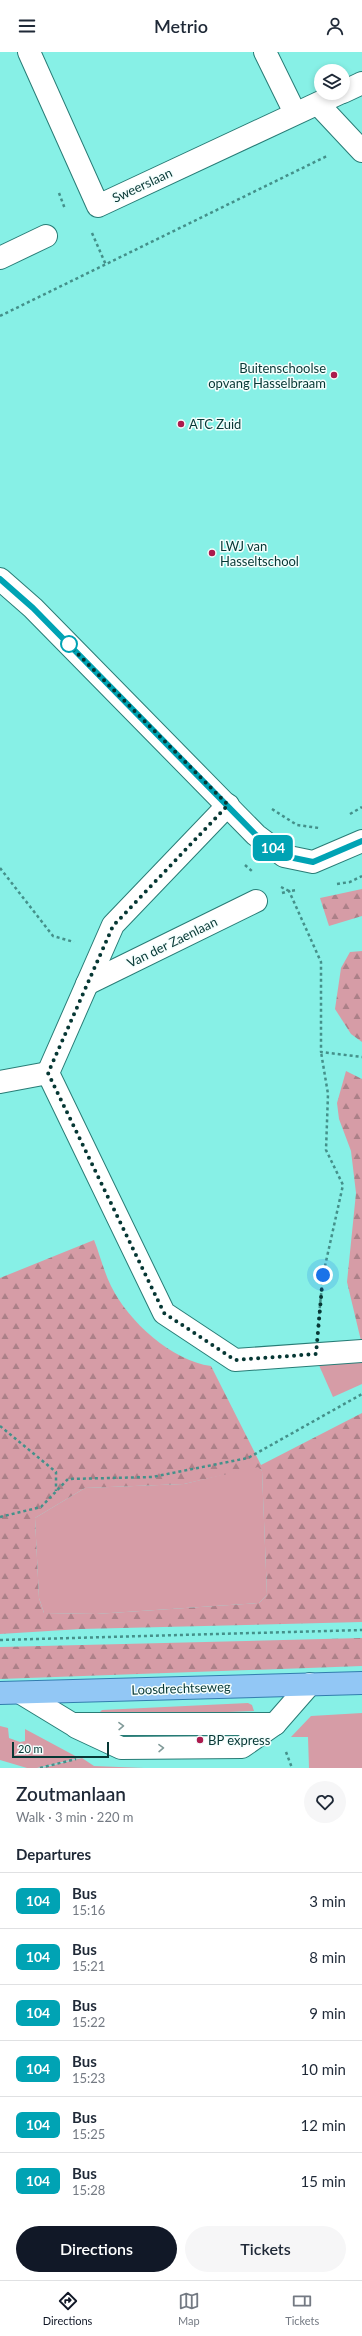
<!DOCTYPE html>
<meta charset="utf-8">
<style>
body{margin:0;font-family:Lato,sans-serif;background:#f6f6f7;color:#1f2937;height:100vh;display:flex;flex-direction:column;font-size:15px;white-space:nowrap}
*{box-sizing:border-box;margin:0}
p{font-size:13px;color:#747a83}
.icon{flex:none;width:22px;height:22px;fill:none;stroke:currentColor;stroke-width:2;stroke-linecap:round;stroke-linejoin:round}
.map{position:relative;height:1716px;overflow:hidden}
.sheet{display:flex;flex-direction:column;background:#fff;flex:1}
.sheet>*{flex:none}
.badge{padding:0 8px;border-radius:6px;font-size:14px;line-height:26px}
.buttons{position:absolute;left:314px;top:12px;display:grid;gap:8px}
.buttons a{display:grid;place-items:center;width:36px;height:36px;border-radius:50%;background:#fff;box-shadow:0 2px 6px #0003;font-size:20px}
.scale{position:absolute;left:12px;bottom:10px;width:97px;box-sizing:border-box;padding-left:4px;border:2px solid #063734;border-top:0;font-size:11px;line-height:14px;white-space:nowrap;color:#063734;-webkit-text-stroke:3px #f4fefd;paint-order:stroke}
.you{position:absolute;width:20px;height:20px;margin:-10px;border:3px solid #fff;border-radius:50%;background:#1a73e8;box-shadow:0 0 0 6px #1a73e833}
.map>.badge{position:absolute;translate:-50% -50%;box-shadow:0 0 0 2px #fff}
h2{padding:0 16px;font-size:15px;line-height:36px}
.round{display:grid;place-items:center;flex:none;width:42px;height:42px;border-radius:21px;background:#f6f6f7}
.head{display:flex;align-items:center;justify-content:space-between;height:68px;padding:0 16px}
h1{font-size:19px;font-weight:600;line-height:30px}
.cta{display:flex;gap:8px;margin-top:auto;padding:8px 16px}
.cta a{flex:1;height:46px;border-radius:24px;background:#111827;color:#fff;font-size:16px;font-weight:600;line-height:46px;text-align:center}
.cta a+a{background:#f6f6f7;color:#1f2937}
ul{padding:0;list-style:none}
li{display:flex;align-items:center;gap:12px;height:56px;padding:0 16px;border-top:1px solid #e0e1e3}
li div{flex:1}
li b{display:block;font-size:15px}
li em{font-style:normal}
li .badge{min-width:44px;font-weight:700;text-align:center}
header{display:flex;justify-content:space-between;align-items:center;height:52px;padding:0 16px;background:#fff;font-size:18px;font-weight:600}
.tabs{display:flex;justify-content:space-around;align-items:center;height:56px;border-top:1px solid #e0e1e3;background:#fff;font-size:11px;color:#747a83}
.tabs a{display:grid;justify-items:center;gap:2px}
.tabs .current{color:#111827}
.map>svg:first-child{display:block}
.green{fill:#d69ca6}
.forest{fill:url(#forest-firs);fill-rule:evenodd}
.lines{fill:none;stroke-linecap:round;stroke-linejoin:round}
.minor-casing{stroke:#287c76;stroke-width:24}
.major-casing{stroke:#327dae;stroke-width:24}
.path{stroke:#44908a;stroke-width:2.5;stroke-dasharray:3 3;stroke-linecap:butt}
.minor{stroke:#fff;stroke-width:22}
.major{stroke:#92c7f5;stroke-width:22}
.oneway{stroke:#829b9a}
.line-casing{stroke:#fff;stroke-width:9}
.line{stroke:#00a3b4;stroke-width:6}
.walk{stroke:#063734;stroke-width:4;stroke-dasharray:0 7.2}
.poi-dot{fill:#ac1a4d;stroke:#f4fefd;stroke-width:1.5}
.stop-dot{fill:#fff;stroke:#00a3b4;stroke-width:2}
.labels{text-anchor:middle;stroke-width:3;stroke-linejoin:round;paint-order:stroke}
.street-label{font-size:13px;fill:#063734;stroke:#f4fefd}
.poi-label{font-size:13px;fill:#063734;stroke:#f4fefd;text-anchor:start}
</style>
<header><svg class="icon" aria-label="menu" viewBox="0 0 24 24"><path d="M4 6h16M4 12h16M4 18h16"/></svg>Metrio<svg class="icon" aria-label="person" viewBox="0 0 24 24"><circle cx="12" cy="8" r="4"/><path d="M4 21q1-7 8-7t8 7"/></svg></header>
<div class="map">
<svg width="362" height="1716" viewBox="0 0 362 1716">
<defs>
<pattern id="forest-firs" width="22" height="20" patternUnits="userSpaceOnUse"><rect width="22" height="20" fill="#d69ca6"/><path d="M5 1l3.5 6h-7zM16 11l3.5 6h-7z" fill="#ac8088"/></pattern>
</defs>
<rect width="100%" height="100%" fill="#87f0e6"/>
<g class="green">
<path d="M362,1308V1332L333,1345L318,1311Z"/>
<path d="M258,1414L262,1419L267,1543L259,1551L96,1562L44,1561L39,1546L35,1466L85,1436L184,1432Z"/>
<path d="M248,1651L252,1653L254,1659L101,1665L99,1661L102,1658Z"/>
<path d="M362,1661V1716H309L308,1685H291L311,1664Z"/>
<path d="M0,1674L8,1676L9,1686L20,1690L25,1689V1677L79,1706L37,1716H27L0,1708Z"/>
<path d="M82,1706L94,1714L144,1716H42Z"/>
</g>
<g class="forest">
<path d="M362,837V864L329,874L320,846Z"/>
<path d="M362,899V990L351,982L335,957L341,916L350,900Z"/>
<path d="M346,1019L362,1027V1293L347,1230L356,1141L351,1099L339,1067L337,1051Z"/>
<path d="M94,1188C100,1203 104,1220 111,1234C128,1269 172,1309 211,1314L261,1413L362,1361V1570L81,1577L0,1582V1226ZM258,1415L262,1419L267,1543L259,1551L96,1562L44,1561L39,1546L35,1466L85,1436L184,1432Z"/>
<path d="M362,1586V1614L0,1627V1595Z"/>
</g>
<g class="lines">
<defs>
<g id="minor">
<path d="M29,0L98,154L340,41"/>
<path d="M265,0L295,61"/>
<path d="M343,40L362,31"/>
<path d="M318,52L362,99"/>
<path d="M0,206L46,184"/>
<path d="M0,527L33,556L256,783L284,804L313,810L362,789"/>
<path d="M228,753L113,873L48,1021L164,1261L235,1308L362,1299"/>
<path d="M87,932L256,849"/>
<path d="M0,1030L48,1021"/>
<path d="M21,1641L72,1672H275L310,1632"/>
<path d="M76,1675L121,1696L242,1695L275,1672"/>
</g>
<path id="major" d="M0,1641L362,1631"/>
</defs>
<use href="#minor" class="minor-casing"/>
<use href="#major" class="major-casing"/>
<g class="path">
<path d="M59,141L65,157"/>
<path d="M92,181L106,213"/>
<path d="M0,264L327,104"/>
<path d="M272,757L297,773L319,776"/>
<path d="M350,762L362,755"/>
<path d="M245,813L253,820"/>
<path d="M0,816L53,884L74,890"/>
<path d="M337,832L350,830L362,824"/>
<path d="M281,835L289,839L298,838"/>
<path d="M282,841L289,839L321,910V1000L362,1005"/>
<path d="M318,1274L323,1223L343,1133L326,1098L328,1042L321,1000"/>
<path d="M0,1374L56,1420V1439"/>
<path d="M0,1465L41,1455L68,1427L152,1425L248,1406L362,1342"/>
<path d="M0,1588L362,1578"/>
<path d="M286,1700L292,1716"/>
<path d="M40,1716L76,1707"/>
</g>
<use href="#minor" class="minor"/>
<use href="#major" class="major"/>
</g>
<defs><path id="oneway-chevron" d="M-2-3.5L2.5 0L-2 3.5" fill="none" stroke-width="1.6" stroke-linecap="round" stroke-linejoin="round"/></defs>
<g class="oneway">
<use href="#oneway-chevron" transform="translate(121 1674) rotate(-1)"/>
<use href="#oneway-chevron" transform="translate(161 1696) rotate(-1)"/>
</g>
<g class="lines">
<defs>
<path id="line" d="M0,527L33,556L256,783L284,804L313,810L362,789"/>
</defs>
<use href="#line" class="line-casing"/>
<use href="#line" class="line"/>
<path class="walk" d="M69,592L66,590L228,753L113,874L48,1021L164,1261L235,1308L316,1302L323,1223"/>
</g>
<g class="poi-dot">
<circle cx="334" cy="323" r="4"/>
<circle cx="181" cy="372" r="4"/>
<circle cx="212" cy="501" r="4"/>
<circle cx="200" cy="1688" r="4"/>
</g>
<circle class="stop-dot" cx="69" cy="592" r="8"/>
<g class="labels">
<g class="street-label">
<text transform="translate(142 133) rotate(-25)" y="5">Sweerslaan</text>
<text transform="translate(172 890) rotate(-26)" y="5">Van der Zaenlaan</text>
<text transform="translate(181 1636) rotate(-2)" y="5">Loosdrechtseweg</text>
</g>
<g class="poi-label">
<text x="326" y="321" text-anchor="end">Buitenschoolse<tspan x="326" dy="15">opvang Hasselbraam</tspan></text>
<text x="189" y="377">ATC Zuid</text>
<text x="220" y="499">LWJ van<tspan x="220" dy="15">Hasseltschool</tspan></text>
<text x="208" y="1693">BP express</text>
</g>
</g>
</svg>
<div class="buttons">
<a><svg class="icon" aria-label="layers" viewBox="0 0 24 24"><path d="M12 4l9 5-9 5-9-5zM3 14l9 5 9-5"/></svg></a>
</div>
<div class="scale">20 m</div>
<div class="you" style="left:323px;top:1223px"></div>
<b class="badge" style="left:273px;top:796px;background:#00a3b4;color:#fff">104</b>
</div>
<section class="sheet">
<div class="head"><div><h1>Zoutmanlaan</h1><p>Walk · 3 min · 220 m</p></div><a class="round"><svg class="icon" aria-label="heart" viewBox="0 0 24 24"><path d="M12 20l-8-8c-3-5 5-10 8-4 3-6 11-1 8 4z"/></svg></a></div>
<h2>Departures</h2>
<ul>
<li><span class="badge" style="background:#00a3b4;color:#fff">104</span><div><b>Bus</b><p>15:16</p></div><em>3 min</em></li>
<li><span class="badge" style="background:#00a3b4;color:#fff">104</span><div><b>Bus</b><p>15:21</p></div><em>8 min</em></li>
<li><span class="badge" style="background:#00a3b4;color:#fff">104</span><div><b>Bus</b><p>15:22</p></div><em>9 min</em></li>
<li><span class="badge" style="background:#00a3b4;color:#fff">104</span><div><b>Bus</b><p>15:23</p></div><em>10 min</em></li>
<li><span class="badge" style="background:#00a3b4;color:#fff">104</span><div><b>Bus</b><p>15:25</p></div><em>12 min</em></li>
<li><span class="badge" style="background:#00a3b4;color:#fff">104</span><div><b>Bus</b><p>15:28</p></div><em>15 min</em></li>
</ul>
<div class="cta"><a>Directions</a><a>Tickets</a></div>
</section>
<nav class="tabs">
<a class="current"><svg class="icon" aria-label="directions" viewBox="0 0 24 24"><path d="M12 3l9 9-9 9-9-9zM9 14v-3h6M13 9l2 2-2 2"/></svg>Directions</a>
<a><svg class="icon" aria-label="map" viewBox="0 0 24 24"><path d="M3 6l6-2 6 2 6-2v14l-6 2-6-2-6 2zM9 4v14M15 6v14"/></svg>Map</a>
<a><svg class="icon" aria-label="tickets" viewBox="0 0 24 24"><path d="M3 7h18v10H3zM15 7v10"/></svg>Tickets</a>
</nav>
